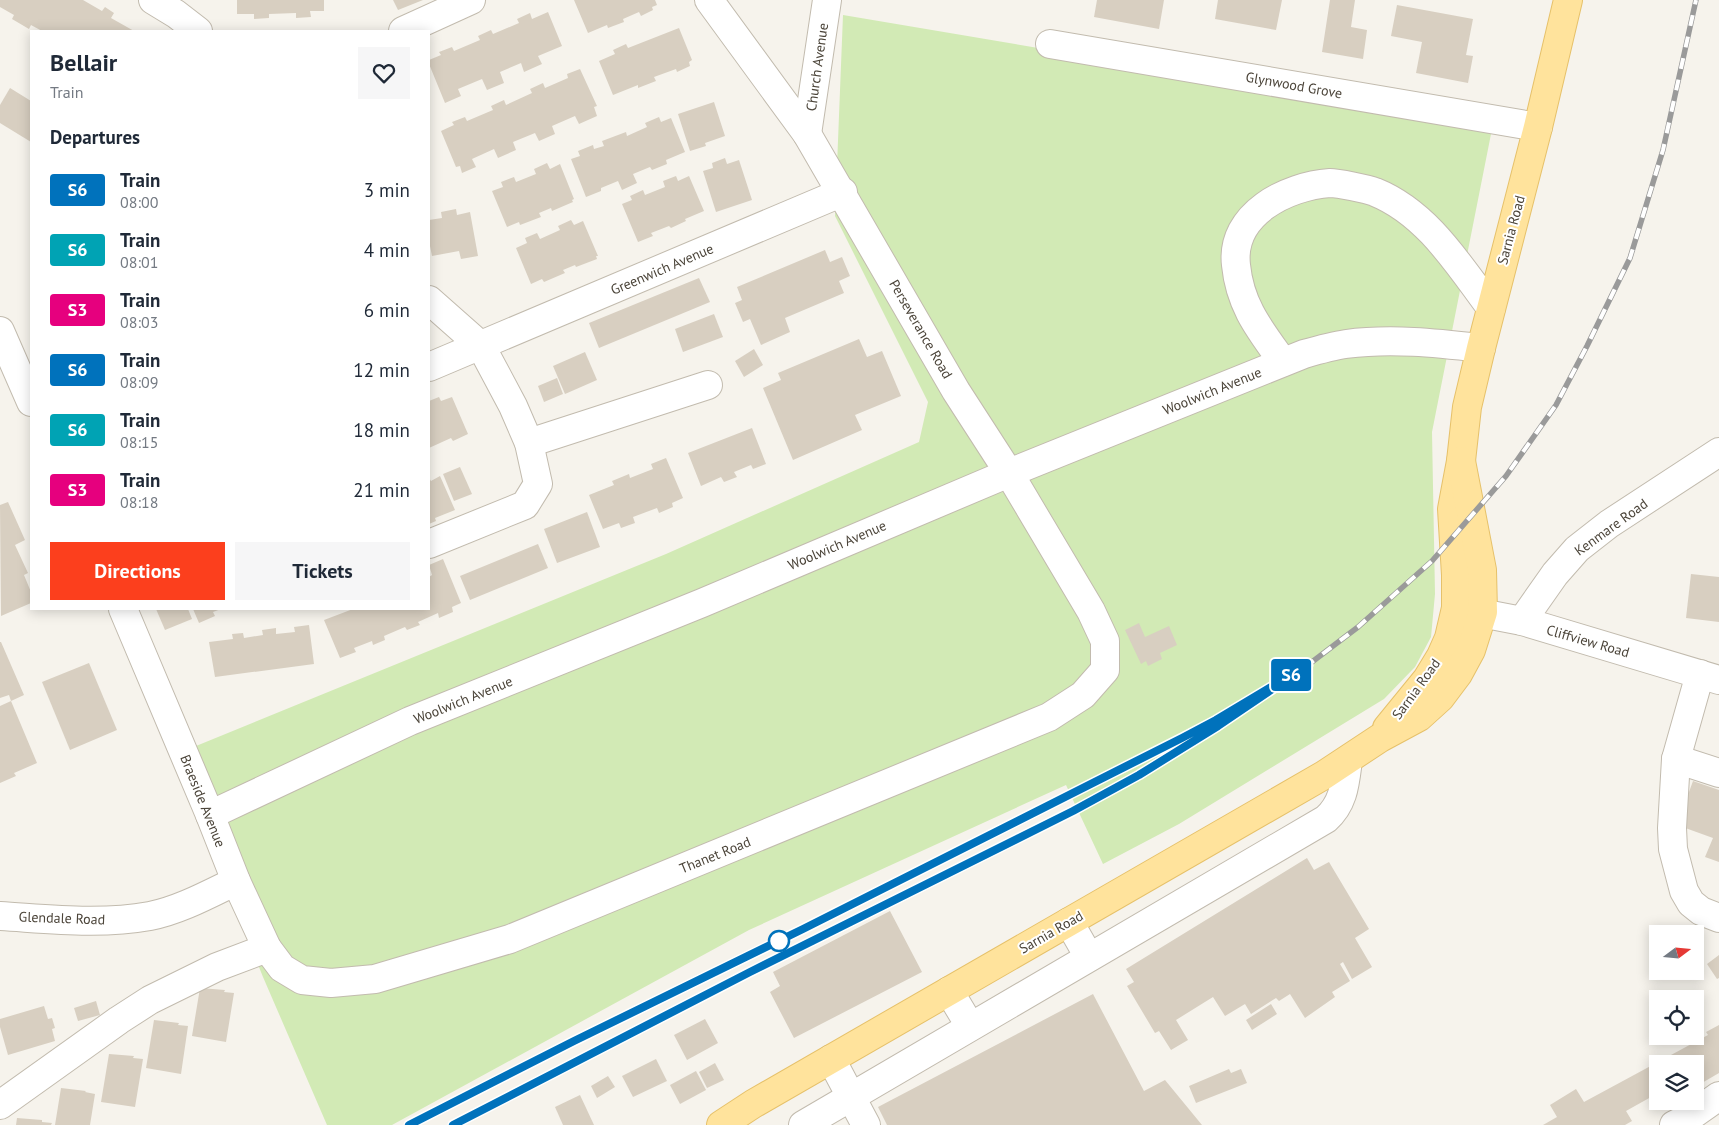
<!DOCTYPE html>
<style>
body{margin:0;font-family:"PT Sans",sans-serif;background:#f6f6f7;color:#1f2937;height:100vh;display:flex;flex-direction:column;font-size:19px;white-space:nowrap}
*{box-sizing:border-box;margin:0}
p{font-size:16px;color:#747a83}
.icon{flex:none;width:28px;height:28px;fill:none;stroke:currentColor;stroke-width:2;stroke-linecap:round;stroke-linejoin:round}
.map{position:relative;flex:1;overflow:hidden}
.sheet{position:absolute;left:30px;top:30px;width:400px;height:580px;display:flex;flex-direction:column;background:#fff;border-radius:0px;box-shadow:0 2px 12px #0003}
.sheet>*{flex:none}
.badge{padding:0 10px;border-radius:4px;font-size:18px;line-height:32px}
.needle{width:32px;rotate:74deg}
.controls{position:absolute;left:1649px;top:925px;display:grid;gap:10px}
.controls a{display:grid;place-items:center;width:55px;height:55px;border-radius:0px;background:#fff;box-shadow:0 2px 12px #0003;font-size:25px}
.map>.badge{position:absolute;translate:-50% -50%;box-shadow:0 0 0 2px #fff}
h2{padding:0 20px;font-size:19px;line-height:45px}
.round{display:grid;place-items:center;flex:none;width:52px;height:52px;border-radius:0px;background:#f6f6f7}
.summary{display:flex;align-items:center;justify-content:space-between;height:85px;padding:0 20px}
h1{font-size:24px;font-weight:700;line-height:38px}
.button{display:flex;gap:10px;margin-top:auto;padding:10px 20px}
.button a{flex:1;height:58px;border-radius:0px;background:#fc3f1d;color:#fff;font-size:20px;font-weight:700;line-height:58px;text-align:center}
.button a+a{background:#f6f6f7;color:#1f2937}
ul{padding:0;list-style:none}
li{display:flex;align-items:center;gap:15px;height:60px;padding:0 20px}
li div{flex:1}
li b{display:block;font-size:19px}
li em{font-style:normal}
li .badge{min-width:55px;font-weight:700;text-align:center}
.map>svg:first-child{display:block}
.green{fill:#d2eab5}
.building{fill:#d8cfc1}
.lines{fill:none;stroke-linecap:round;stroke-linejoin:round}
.minor-casing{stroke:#c2bbae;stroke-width:30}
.major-casing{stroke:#e6c16a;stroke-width:30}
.minor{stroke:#fff;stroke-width:28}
.major{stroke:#ffe39c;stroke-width:28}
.rail-casing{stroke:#9a9a9a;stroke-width:5.5}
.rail{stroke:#fff;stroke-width:4;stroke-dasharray:11;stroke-linecap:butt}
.line-casing{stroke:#fff;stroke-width:11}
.line{stroke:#0072bc;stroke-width:8}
.stop-dot{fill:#fff;stroke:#0072bc;stroke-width:2.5}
.labels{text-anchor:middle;stroke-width:4;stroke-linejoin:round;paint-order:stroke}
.street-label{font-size:14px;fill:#4b4439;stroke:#fff}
</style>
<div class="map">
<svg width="1719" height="1125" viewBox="0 0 1719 1125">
<rect width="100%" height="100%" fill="#f6f3ec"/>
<path class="green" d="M843,15L1192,74L1492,129L1432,432L1435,594L1431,637L1415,667L1384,699L1179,824L1103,864L1066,785L749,930L392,1125H327L263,977L174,755L666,554L919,442L928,402L835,216Z"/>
<g class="building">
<path d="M0,0H83L102,11L105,7L114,13L111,18L134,31H42L31,25L29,29L12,19L14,15L0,7Z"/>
<path d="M237,0H324V11H310L311,17L296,18V13L269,14V18L254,19V14H237Z"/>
<path d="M393,0H423L398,10Z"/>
<path d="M574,0H655L657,5L652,7L653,10L641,16L639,12L623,19L624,22L608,28L607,25L588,33Z"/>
<path d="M1097,0H1164L1159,29L1094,17Z"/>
<path d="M1218,0H1282L1276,30L1215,19Z"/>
<path d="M1330,0H1355L1351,27L1367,30L1363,59L1322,52Z"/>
<path d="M1397,5L1473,19L1466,55L1473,56L1468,83L1416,73L1422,42L1391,36Z"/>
<path d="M548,12L562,46L538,56L542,64L524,72L521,63L500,72L504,83L487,90L482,79L458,89L461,96L445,103L429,64V60L441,55L439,52L452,47L454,51L480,40L478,36L491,30L493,34L519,23L517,19L530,13L532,19Z"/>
<path d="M679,28L692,60L689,62L690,66L677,72L676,69L654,77L656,81L638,88V85L613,95L599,61L615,54L613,50L626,44L628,48Z"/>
<path d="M580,69L597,106L594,107L597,116L579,124L575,116L552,126L555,134L539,141L535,133L513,142L516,150L498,158L494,149L472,159L476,167L462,173L460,166L456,167L441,131L454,125L452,122L465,117L467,121L493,110L491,106L504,100L506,105L532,93L530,89L543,83L545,88L568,78L567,74Z"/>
<path d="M10,88L31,101V142L0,123V105Z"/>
<path d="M714,102L725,136L705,143L706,146L690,151L678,114Z"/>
<path d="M659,117L661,122L671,118L685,152L666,160L667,164L652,170L650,167L633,174L637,183L622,190L618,181L601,188V191L586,197L571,159L580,156L578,151L593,145L594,149L604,146L602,141L626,132L627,136L647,127L645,123Z"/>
<path d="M725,158L727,164L739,160L752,200L716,212L703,171L713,168L712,163Z"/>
<path d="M547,163L550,169L560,164L574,199L572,200L573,202L552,211L551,208L539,213L541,217L520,225L519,222L507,227L492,191L503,187L501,182L514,177L516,182L536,174L534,169Z"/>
<path d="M676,176L678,181L689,176L704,211L685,219L686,221L671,228L669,226L651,233L653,236L638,242L622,204L632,200L630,196L643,190L645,195L665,187L663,181Z"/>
<path d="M456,209L457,215L470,212L478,256L461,259L459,251L432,256L429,241V220L442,218L441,212Z"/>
<path d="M571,220L574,225L583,221L598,256H596L597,259L576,267L575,265L563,270L565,273L544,282L542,279L531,284L516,248L527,243L525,238L537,233L540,239L560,230L558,226Z"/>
<path d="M825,250L830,262L842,257L850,276L839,281L844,293L785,318L790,332L761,345L750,319L743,322L735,303L742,300L737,287Z"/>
<path d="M699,278L710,302L599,348L589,323Z"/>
<path d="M714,314L723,337L683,352L675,329Z"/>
<path d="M859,339L867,357L882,351L901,396L855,415L862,430L793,460L763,388L781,380L778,373Z"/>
<path d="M754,349L763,365L744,377L735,361Z"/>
<path d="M585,352L597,380L565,394L553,366Z"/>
<path d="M557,378L563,394L544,402L538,386Z"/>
<path d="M439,397L441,401L452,397L468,434L453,441L451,438L429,448V401Z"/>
<path d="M752,428L766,464L753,469L751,465L734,472L737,477L724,482L721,477L701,486L688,453Z"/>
<path d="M666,458L683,498L672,503L673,507L659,513L657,508L633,517L635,523L621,528L619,523L603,529L589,495L614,485L612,481L629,474L630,478L653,469L651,464Z"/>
<path d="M460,467L472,494L454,501L443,474Z"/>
<path d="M440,476L455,510L435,518L436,521L429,524V478L431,481Z"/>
<path d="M8,502L25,540L15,545L28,573L24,575L31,592V603L1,616L0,505Z"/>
<path d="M587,512L600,547L557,563L544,529Z"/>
<path d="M538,544L548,568L470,600L460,576Z"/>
<path d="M443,559L461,603L452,607L453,612L439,618L438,613L418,622L420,625L407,630L405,627L384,636L385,640L373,645L372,641L354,648L356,652L340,658L324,620L353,609H429V577L432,575L429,565Z"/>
<path d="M1691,574L1719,577V622L1686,618Z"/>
<path d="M156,609H188L192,619L165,630Z"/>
<path d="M193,609H221L213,612L215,616L199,623Z"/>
<path d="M1139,623L1145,637L1169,626L1177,645L1160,653L1162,659L1148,666L1146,661L1141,664L1125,630Z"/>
<path d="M309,625L314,664L215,677L209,642L233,639L232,634L243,633L244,638L263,635L262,630L276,628V634L295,632L294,627Z"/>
<path d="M0,642H1L24,695L11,701L9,695L0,698Z"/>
<path d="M89,663L117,730L70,750L42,682Z"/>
<path d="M11,701L37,763L14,773L16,776L0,783V706Z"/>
<path d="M1693,781L1719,790V862L1705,857L1713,838L1677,825Z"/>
<path d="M1307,858L1314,870L1329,862L1369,929L1355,938L1372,967L1352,979L1343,962L1340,964L1350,981L1332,992L1335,997L1305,1018L1290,994L1279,1001L1276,998L1251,1014L1245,1004L1225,1016L1213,997L1176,1020L1188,1040L1171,1050L1159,1031L1155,1033L1127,986L1134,982L1126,969Z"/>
<path d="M890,911L922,972L794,1038L770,992L780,986L773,972Z"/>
<path d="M1719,955V978L1717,979L1707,964Z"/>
<path d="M200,988L225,990L224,992L234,993L226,1042L192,1036Z"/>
<path d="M1093,994L1144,1091L1165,1080L1202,1125H887L878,1107Z"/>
<path d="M96,1001L100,1015L78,1021L74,1008Z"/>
<path d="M1271,1004L1277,1014L1252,1030L1246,1020Z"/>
<path d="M44,1006L48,1019L52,1018L55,1028L52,1029L55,1041L8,1055L0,1027V1019Z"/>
<path d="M1695,1007L1704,1026L1695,1030Z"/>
<path d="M705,1019L718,1043L687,1060L674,1035Z"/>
<path d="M154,1020L179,1023L178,1025L188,1026L181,1074L146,1068Z"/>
<path d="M1719,1025V1073L1695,1087V1064H1658V1101H1668L1656,1108L1651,1097L1626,1111L1632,1121L1625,1125H1543L1557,1117L1550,1105L1576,1089L1584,1102L1708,1035L1706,1032Z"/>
<path d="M1658,1028V1036H1683L1661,1045L1654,1029Z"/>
<path d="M109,1054L134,1056L133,1058L143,1059L135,1107L101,1102Z"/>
<path d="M656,1059L667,1081L633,1097L622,1076Z"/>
<path d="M715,1063L724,1080L707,1088L699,1072Z"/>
<path d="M1229,1069L1231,1073L1241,1069L1247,1083L1196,1103L1189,1086Z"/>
<path d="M696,1071L706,1090L680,1104L670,1085Z"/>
<path d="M608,1076L615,1087L597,1098L591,1086Z"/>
<path d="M61,1088L86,1091L85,1092L95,1094L90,1125H55Z"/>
<path d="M580,1095L594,1125H563L555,1107Z"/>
<path d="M17,1118L42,1120V1122L52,1123L51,1125H16Z"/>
</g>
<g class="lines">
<defs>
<g id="minor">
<path d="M153,0L176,14L198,31"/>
<path d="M403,31L471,0"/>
<path d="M1050,44L1538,127"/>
<path d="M807,134L827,0"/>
<path d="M429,300L481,346L513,406L529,443L538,484L525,505L429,544"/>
<path d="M0,331L31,402"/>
<path d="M1283,362C1260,330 1240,306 1236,265C1230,214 1287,186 1330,183C1338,183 1367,189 1375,192C1427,213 1458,264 1491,308"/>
<path d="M429,367L843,192"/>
<path d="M529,443L708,385"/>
<path d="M123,609L210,815L236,881L267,948L282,968L302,980L331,983L375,979L510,939L1049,717L1083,695L1105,670V641L1091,611L1009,473L956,391L807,134L709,0"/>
<path d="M1460,609L1522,621L1719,680"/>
<path d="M1522,621L1555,574L1577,549L1609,524L1719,452"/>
<path d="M1700,674L1676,759L1672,828L1673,849L1684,891L1691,903L1701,911L1719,918"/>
<path d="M1676,759L1719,773"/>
<path d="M210,815L410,721L702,603L1009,473L1304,354C1318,350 1332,346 1346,344C1391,338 1436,343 1481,348"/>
<path d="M0,916C50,919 100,925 150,916C180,910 209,894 236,881"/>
<path d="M1069,922L1089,957"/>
<path d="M949,991L970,1026"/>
<path d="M831,1059L866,1125"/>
<path d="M0,1105L119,1020L150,1000L217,967L267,948"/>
<path d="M803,1125L1326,819C1344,803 1345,783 1348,760"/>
<path d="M1674,1125L1688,1118L1719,1096"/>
</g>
<g id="major">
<path d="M1387,728L1427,679L1441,656L1449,638L1456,608V575L1452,509L1461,461L1467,407L1481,348L1538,127L1568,0"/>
<path d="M721,1125L753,1104L1324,775L1380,738L1419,717L1440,698L1458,674L1471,650L1483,612L1482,570L1461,461"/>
</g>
</defs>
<use href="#minor" class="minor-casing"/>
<use href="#major" class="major-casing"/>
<use href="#minor" class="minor"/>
<use href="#major" class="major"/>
<defs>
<g id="rail">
<path d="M409,1125L574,1041L803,929L1209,724"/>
<path d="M453,1125L750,972L1057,820L1139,775L1218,725L1308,665L1358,627L1432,561L1506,476L1556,405L1587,346L1630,258L1663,150L1696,0"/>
</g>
</defs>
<use href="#rail" class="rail-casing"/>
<use href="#rail" class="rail"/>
</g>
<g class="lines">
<defs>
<path id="line" d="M409,1125L574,1041L803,929L1182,738L1216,720L1308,665L1218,726L1139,775L1073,811L750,972L453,1125"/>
</defs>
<use href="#line" class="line-casing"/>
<use href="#line" class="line"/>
</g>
<circle class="stop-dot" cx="779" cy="941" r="10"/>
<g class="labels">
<g class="street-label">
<text transform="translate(817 67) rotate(-82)" y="5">Church Avenue</text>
<text transform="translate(1294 85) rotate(10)" y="5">Glynwood Grove</text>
<text transform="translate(1511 230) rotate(-75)" y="5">Sarnia Road</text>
<text transform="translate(662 269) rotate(-23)" y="5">Greenwich Avenue</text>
<text transform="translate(921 329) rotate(60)" y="5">Perseverance Road</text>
<text transform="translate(1212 391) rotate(-22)" y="5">Woolwich Avenue</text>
<text transform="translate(1611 527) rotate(-36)" y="5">Kenmare Road</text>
<text transform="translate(837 545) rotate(-23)" y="5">Woolwich Avenue</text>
<text transform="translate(1588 641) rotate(16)" y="5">Cliffview Road</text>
<text transform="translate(1416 689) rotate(-54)" y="5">Sarnia Road</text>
<text transform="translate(463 700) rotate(-22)" y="5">Woolwich Avenue</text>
<text transform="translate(203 801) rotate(68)" y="5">Braeside Avenue</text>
<text transform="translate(715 855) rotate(-22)" y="5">Thanet Road</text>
<text transform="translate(62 918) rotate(2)" y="5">Glendale Road</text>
<text transform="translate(1051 932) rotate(-30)" y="5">Sarnia Road</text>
</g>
</g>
</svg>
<div class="controls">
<a><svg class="needle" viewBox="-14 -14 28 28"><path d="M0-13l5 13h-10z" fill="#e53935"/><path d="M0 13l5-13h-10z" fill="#747a83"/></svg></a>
<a><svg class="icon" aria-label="locate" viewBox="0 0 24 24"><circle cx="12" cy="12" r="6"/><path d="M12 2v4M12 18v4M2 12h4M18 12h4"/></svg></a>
<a><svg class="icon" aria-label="layers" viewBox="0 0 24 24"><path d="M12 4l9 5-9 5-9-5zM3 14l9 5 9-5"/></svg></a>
</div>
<b class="badge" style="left:1291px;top:675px;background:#0072bc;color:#fff">S6</b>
<section class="sheet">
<div class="summary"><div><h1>Bellair</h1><p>Train</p></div><a class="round"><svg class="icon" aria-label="heart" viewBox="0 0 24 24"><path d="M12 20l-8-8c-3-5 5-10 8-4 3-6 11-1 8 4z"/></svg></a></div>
<h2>Departures</h2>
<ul>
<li><span class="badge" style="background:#0072bc;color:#fff">S6</span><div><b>Train</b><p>08:00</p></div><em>3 min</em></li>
<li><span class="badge" style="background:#00a3b4;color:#fff">S6</span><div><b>Train</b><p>08:01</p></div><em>4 min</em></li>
<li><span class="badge" style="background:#e6007e;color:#fff">S3</span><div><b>Train</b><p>08:03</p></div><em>6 min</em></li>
<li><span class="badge" style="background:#0072bc;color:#fff">S6</span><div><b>Train</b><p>08:09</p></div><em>12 min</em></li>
<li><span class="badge" style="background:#00a3b4;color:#fff">S6</span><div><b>Train</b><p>08:15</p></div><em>18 min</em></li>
<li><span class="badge" style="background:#e6007e;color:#fff">S3</span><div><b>Train</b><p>08:18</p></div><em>21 min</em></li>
</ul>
<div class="button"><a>Directions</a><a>Tickets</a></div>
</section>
</div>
